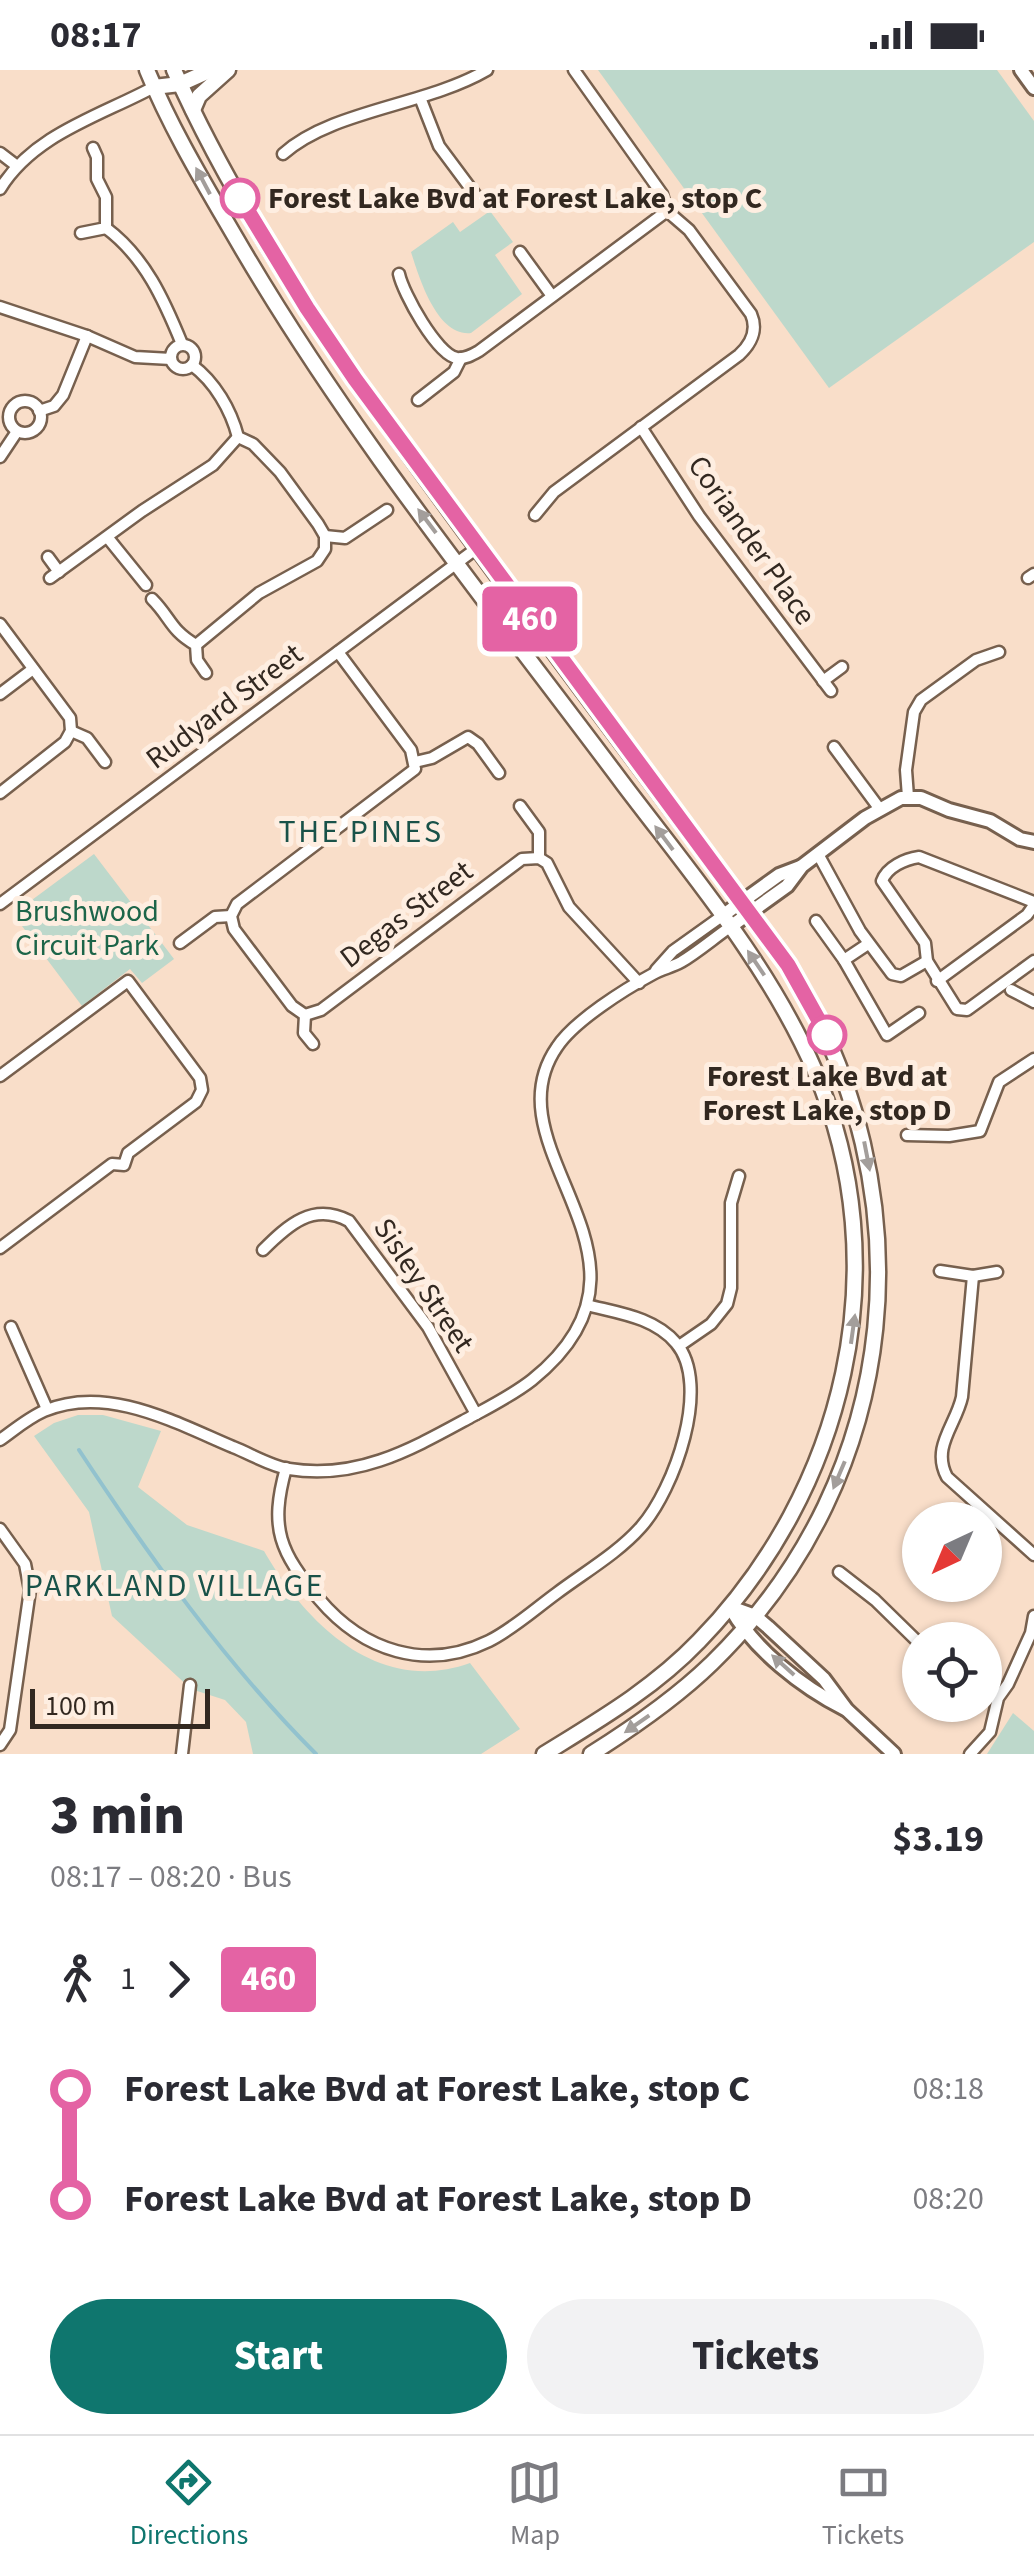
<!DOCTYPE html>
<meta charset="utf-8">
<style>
body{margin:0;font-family:"Source Sans 3",sans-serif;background:#f2f2f3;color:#2b2b33;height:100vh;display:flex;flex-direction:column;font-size:38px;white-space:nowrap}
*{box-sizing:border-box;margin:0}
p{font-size:32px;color:#7c7c81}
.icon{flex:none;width:55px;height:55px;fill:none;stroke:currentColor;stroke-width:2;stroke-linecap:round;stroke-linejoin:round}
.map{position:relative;height:1684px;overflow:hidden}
.side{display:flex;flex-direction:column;background:#fff;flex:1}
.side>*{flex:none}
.badge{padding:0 20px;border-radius:8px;font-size:35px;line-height:65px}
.needle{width:65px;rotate:224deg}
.tools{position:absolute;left:902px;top:1432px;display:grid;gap:20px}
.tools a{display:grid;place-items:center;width:100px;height:100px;border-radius:50%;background:#fff;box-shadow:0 2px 8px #0004;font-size:50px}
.scale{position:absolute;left:30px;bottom:25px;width:180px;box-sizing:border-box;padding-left:10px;border:5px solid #322820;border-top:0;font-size:28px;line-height:35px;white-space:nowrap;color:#322820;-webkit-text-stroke:8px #feeee1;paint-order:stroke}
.map>.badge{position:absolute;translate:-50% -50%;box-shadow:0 0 0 5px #fff}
.legs{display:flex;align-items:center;gap:15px;height:110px;padding:0 50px;font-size:32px}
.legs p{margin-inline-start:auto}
.overview{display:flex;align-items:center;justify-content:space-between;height:170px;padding:0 50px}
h1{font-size:55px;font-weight:800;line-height:75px}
.primary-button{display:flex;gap:20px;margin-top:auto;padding:20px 50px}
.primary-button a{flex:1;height:115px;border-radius:60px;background:#0f766e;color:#fff;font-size:40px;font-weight:800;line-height:115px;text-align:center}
.primary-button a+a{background:#f2f2f3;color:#2b2b33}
ul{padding:0 50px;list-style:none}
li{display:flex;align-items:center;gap:35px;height:110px;font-size:38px}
li i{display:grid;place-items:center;width:15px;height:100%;margin:0 12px;background:currentColor}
li i::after{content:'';width:25px;height:25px;margin:-12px;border:8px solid;border-radius:50%;background:#fff}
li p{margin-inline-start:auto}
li:first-child i{background:linear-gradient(#0000 50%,currentColor 0)}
li:last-child i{background:linear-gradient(currentColor 50%,#0000 0)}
.status{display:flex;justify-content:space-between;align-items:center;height:70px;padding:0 50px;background:#fff;direction:ltr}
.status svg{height:28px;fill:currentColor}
.menu{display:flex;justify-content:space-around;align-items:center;height:140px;border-top:2px solid #e1e1e2;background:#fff;font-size:28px;color:#7c7c81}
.menu a{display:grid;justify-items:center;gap:5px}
.menu .current{color:#0f766e}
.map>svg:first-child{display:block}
.green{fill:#bdd8cb}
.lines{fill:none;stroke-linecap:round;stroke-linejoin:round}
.stream{stroke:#92c2ce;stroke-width:4}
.minor-casing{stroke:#77604e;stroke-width:15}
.tertiary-casing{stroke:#77604e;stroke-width:18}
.secondary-casing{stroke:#77604e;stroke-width:19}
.minor{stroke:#fff;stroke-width:10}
.tertiary{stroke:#fff;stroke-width:12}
.secondary{stroke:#fff;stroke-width:14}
.oneway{fill:#a39e9b}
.line-1-casing{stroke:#fff;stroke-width:22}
.line-1{stroke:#e463a4;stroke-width:15}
.stop-1-dot{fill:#fff;stroke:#e463a4;stroke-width:5}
.labels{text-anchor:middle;stroke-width:10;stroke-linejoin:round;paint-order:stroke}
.stop-label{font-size:30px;font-weight:bold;fill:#322820;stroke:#feeee1;text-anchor:start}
.street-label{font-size:30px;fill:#322820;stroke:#feeee1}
.park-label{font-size:30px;fill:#1c6549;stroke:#feeee1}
.neighbourhood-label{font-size:32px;letter-spacing:2.5px;fill:#195249;stroke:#feeee1}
</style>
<div class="status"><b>08:17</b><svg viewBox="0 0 49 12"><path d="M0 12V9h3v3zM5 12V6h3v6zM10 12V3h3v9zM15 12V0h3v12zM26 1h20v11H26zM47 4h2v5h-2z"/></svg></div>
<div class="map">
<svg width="1034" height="1684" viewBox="0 0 1034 1684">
<rect width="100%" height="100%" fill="#f9dec9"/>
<g class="green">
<path d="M598,0H997L1034,51V172L829,318Z"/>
<path d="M490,141L513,172L495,185L522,224L471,263C437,267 419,207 411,182L453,152L460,162Z"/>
<path d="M94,784L174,889L142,913L130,899L82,936L13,844Z"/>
<path d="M78,1345H103L161,1361L138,1417L187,1455L264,1481C306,1554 379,1626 470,1593L520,1659L481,1684H253L246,1652L225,1630L191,1619L112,1546L89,1442L34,1366L54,1353Z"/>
<path d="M1013,1643L1034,1661V1684H987Z"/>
</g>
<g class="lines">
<path class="stream" d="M79,1380C149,1486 225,1593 316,1684"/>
<defs>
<g id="minor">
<path d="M421,30L439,76L477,127"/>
<path d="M0,83L17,96"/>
<path d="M283,84C332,40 425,36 487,0"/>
<path d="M0,119C34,64 100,46 154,17"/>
<path d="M106,158C145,187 164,230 182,274"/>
<path d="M81,163L106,158V127L97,109V87L93,78"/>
<path d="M520,182L552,226"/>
<path d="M399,204C403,223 437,285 457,288C465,289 472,285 479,281L667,141"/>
<path d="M0,237L87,266L135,287L171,289"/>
<circle cx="183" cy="287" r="12"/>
<path d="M192,295C215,312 231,340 238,367L253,374L280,402L318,454L325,466V479L317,491L259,523L196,575"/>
<path d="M418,330L454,302L461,288"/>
<circle cx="25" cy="347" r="16"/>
<path d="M39,341L54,336L63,325L87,266"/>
<path d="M641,357L699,446L831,621"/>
<path d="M0,387L16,363"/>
<path d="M535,445L554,422L739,285C751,274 758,260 751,244L689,160L667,141L662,124L574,0"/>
<path d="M325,466L345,468L387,440"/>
<path d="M108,468L146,515"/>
<path d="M48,487L59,502"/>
<path d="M50,508L142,441L213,395L238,367"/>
<path d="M1028,508L1034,504"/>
<path d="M152,529C171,548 170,560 196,575L197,590L206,603"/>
<path d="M0,554L70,648L71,661L65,672L0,723"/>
<path d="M338,582L411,680L415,699L237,834L231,846L234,859L292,936L305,945L321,940L522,789L539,788L547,793L569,837L639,913"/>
<path d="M823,611L842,597"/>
<path d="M0,624L33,599"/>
<path d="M71,661L87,668L105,692"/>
<path d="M834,677L879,738"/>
<path d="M415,692L432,688L468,667L478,674L499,703"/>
<path d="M908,727L906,700L914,642L921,630L976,590L999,582"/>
<path d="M520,736L539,762V788"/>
<path d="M818,784L860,861L892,904L901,906L927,891"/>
<path d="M1034,832L919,787C905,789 887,797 882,811L925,873L927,891L957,939L967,940L1034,891"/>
<path d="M0,834L477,478"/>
<path d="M816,851L844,890L887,965L919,943"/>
<path d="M180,873L215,847L231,846"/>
<path d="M844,890L868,874"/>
<path d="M656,900L673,881L722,846"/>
<path d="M937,911L1027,845L1034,835"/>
<path d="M1011,920L1034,932"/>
<path d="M305,945L304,963L313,974"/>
<path d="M0,1006L128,911L200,1008L202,1020L196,1032L128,1083L124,1095L112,1094L0,1178"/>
<path d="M907,1065L949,1066L980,1061L999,1012L1034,989"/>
<path d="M263,1180C288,1155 313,1132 349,1151L428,1257L476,1344"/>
<path d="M940,1201L973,1206L997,1202"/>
<path d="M973,1206L962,1327C956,1355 931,1377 947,1407L1034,1485"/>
<path d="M11,1257L47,1339"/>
<path d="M679,1276L711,1254L727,1234L731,1218V1133L739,1106"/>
<path d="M0,1370C14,1360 28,1348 44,1341C107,1314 176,1353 233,1377C251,1384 270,1396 289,1399C357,1410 410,1380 467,1349C489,1337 513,1325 532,1310C683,1189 485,1081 557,977C574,951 625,919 653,904C662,899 672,897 681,892C698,882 714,868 730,857"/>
<path d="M286,1398C269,1459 280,1482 319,1529C363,1581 426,1602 489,1571C513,1559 535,1539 557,1523C585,1502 618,1483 641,1457C674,1420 712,1315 676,1273C654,1247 618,1243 587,1235"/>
<path d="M0,1459L25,1494L30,1520L10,1660L0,1675"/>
<path d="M839,1502L875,1530L920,1574"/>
<path d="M182,1684L190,1615"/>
<path d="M970,1684L990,1662L998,1628L1008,1614L1031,1563L1034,1546"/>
</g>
<g id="tertiary">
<path d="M1021,0L1034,18"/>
<path d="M722,846L779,805L800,797"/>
<path d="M730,857L787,816L802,796L865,748L901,728H921L949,740L990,751L1020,769L1034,772"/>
<path d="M730,1537L755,1546L768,1557L824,1609L847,1640L894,1684"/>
<path d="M730,1537C754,1580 802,1617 845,1639"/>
</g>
<g id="secondary">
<path d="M147,0C171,59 205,115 237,170C349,363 491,537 624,715C693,806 769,895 815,1001C899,1197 845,1421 699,1571C654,1618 599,1650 544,1684"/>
<path d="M174,0C241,151 338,286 434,419C550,579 670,737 788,895C929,1121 905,1405 712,1593C676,1628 634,1657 591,1684"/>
<path d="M154,17L180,14L211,0"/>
<path d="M193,40L199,26L228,0"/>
</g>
</defs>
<use href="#minor" class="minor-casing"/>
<use href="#tertiary" class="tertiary-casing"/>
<use href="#secondary" class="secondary-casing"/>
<use href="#minor" class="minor"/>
<use href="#tertiary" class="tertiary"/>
<use href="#secondary" class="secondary"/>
</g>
<defs><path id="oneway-solid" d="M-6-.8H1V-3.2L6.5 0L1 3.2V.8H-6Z" transform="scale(2.5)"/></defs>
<g class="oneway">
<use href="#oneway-solid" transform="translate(203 111) rotate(-118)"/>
<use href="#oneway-solid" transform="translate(427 451) rotate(-127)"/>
<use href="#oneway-solid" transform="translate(664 768) rotate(-127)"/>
<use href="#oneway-solid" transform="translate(756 893) rotate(-124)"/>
<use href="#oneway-solid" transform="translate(867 1086) rotate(79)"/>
<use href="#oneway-solid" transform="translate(853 1259) rotate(-82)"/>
<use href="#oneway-solid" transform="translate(839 1405) rotate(113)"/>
<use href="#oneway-solid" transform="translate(783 1595) rotate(-138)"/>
<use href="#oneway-solid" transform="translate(637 1654) rotate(145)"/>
</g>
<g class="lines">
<defs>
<path id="line-1" d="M240,128L307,238L355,309L788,895L827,965"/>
</defs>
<use href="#line-1" class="line-1-casing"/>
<use href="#line-1" class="line-1"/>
</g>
<g class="stop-1-dot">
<circle cx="240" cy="128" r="18"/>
<circle cx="827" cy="965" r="18"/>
</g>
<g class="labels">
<g class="stop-label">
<text x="268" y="138">Forest Lake Bvd at Forest Lake, stop C</text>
<text x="827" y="1016" text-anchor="middle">Forest Lake Bvd at<tspan x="827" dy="34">Forest Lake, stop D</tspan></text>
</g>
<g class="street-label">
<text transform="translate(752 470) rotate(55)" y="10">Coriander Place</text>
<text transform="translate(224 636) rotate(-37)" y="10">Rudyard Street</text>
<text transform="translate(406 844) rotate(-37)" y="10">Degas Street</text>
<text transform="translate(424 1215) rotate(56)" y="10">Sisley Street</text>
</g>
<g class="park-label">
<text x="87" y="851">Brushwood<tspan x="87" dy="34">Circuit Park</tspan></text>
</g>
<g class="neighbourhood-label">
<text x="361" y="772">THE PINES</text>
<text x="175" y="1526">PARKLAND VILLAGE</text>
</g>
</g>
</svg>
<div class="tools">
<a><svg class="needle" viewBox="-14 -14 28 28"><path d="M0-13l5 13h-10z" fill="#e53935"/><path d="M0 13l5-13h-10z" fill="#7c7c81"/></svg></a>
<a><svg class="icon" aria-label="locate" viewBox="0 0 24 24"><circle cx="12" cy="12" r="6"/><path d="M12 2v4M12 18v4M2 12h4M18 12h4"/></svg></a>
</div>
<div class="scale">100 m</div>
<b class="badge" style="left:530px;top:549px;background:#e463a4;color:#fff">460</b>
</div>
<section class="side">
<div class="overview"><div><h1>3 min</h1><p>08:17 – 08:20 · Bus</p></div><b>$3.19</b></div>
<div class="legs"><svg class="icon" aria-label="walk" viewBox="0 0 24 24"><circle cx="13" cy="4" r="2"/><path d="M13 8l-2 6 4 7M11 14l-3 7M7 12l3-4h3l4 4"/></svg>1<svg class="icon" aria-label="forward" viewBox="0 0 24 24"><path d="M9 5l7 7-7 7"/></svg><b class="badge" style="background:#e463a4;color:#fff">460</b></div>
<ul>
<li><i style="color:#e463a4"></i><b>Forest Lake Bvd at Forest Lake, stop C</b><p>08:18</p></li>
<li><i style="color:#e463a4"></i><b>Forest Lake Bvd at Forest Lake, stop D</b><p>08:20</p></li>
</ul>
<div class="primary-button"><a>Start</a><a>Tickets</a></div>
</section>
<nav class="menu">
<a class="current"><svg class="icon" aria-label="directions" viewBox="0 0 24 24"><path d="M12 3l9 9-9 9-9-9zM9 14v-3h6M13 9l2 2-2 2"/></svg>Directions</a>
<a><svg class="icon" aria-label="map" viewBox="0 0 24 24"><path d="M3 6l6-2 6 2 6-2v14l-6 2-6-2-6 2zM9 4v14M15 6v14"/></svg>Map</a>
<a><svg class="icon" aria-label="tickets" viewBox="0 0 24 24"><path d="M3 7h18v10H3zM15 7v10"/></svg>Tickets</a>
</nav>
